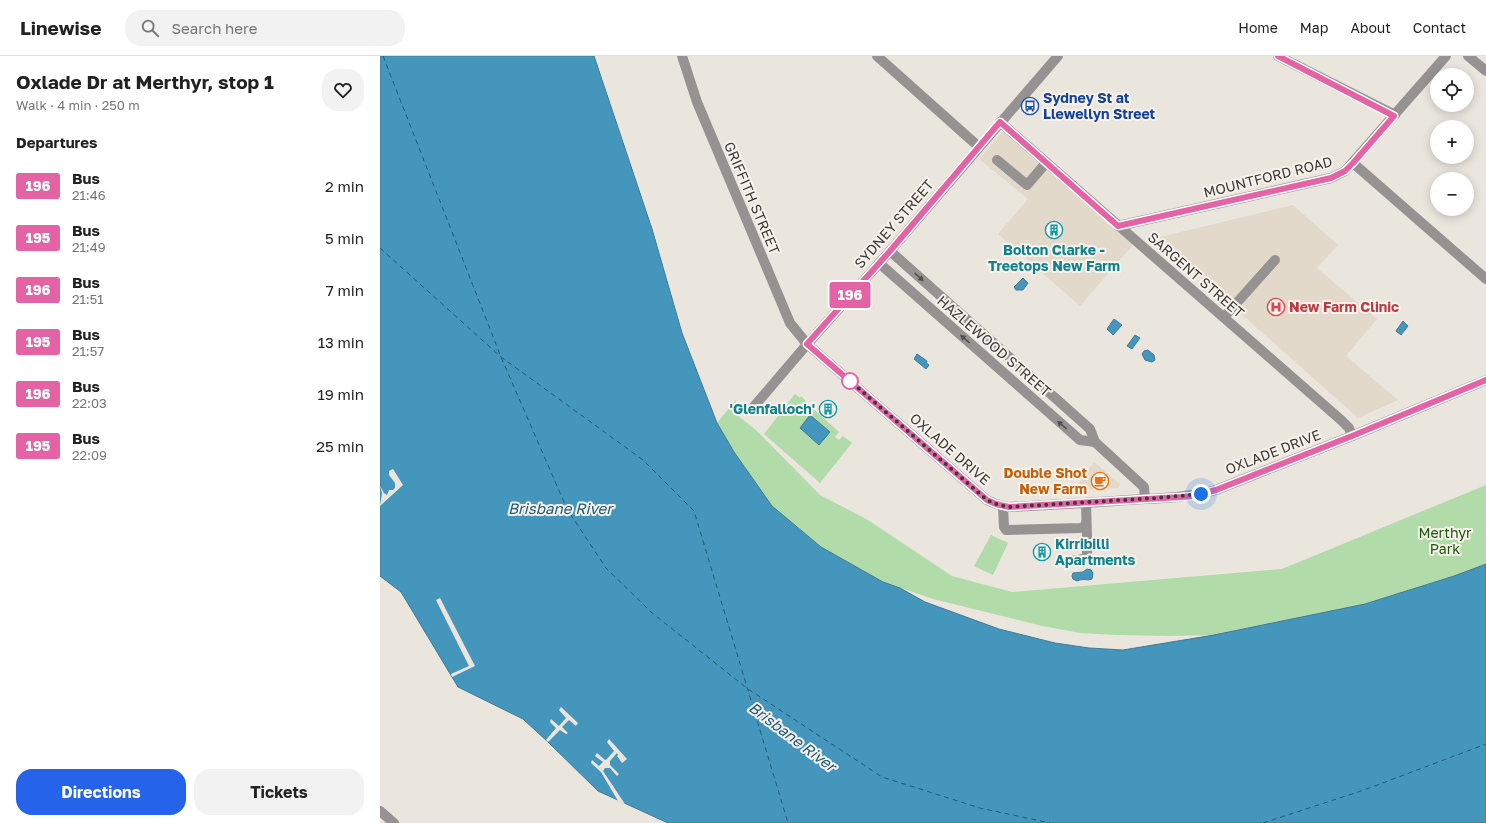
<!DOCTYPE html>
<meta charset="utf-8">
<style>
body{margin:0;font-family:"Golos Text",sans-serif;background:#f2f2f2;color:#222;height:100vh;display:flex;flex-direction:column;font-size:15px;white-space:nowrap}
*{box-sizing:border-box;margin:0}
p{font-size:13px;color:#767676}
.icon{flex:none;width:22px;height:22px;fill:none;stroke:currentColor;stroke-width:2;stroke-linecap:round;stroke-linejoin:round}
.map{position:relative;flex:1;overflow:hidden}
.details{display:flex;flex-direction:column;background:#fff;width:380px}
.details>*{flex:none}
.badge{padding:0 8px;border-radius:3px;font-size:14px;line-height:26px}
.tools{position:absolute;left:1050px;top:12px;display:grid;gap:8px}
.tools a{display:grid;place-items:center;width:44px;height:44px;border-radius:50%;background:#fff;box-shadow:0 2px 10px #0003;font-size:20px}
.you{position:absolute;width:20px;height:20px;margin:-10px;border:3px solid #fff;border-radius:50%;background:#1a73e8;box-shadow:0 0 0 6px #1a73e833}
.map>.badge{position:absolute;translate:-50% -50%;box-shadow:0 0 0 2px #fff}
h2{padding:0 16px;font-size:15px;line-height:36px}
.round{display:grid;place-items:center;flex:none;width:42px;height:42px;border-radius:16px;background:#f2f2f2}
.summary{display:flex;align-items:center;justify-content:space-between;height:68px;padding:0 16px}
h1{font-size:19px;font-weight:700;line-height:30px}
.action{display:flex;gap:8px;margin-top:auto;padding:8px 16px}
.action a{flex:1;height:46px;border-radius:16px;background:#2563eb;color:#fff;font-size:16px;font-weight:700;line-height:46px;text-align:center}
.action a+a{background:#f2f2f2;color:#222}
ul{padding:0;list-style:none}
li{display:flex;align-items:center;gap:12px;height:52px;padding:0 16px}
li div{flex:1}
li b{display:block;font-size:15px}
li em{font-style:normal}
li .badge{min-width:44px;font-weight:700;text-align:center}
header{display:flex;align-items:center;gap:24px;box-sizing:border-box;height:56px;padding:0 20px;background:#fff;border-bottom:1px solid #e0e0e0}
header strong{font-size:19px}
nav{display:flex;gap:22px;margin-inline-start:auto;font-size:14px}
.search{width:280px;height:36px;background:#f2f2f2;display:flex;align-items:center;gap:10px;box-sizing:border-box;padding:0 14px;border-radius:16px;color:#767676;font-size:15px}
main{display:flex;flex:1;min-height:0}
.map>svg:first-child{display:block}
.built{fill:#e2d9cb}
.green{fill:#b1dca9}
.water{fill:#4596bc;stroke:#427a94}
.pier{fill:#eae5dd}
.lines{fill:none;stroke-linecap:round;stroke-linejoin:round}
.ferry{stroke:#1d5b77;stroke-width:1;stroke-dasharray:5 4;stroke-linecap:butt}
.minor{stroke:#969292;stroke-width:10}
.oneway{fill:#524f4e}
.line-casing{stroke:#fff;stroke-width:9}
.line{stroke:#e463a4;stroke-width:6}
.walk{stroke:#3c3937;stroke-width:4;stroke-dasharray:0 7.2}
.stop-dot{fill:#fff;stroke:#e463a4;stroke-width:2}
.labels{text-anchor:middle;stroke-width:4;stroke-linejoin:round;paint-order:stroke}
.transit-label{font-size:14px;font-weight:bold;fill:#164399;stroke:#f7f2eb;text-anchor:start}
.street-label{font-size:14px;fill:#3c3937;stroke:#f7f2eb}
.culture-label{font-size:14px;font-weight:bold;fill:#0d838f;stroke:#f7f2eb}
.health-label{font-size:14px;font-weight:bold;fill:#be3a42;stroke:#f7f2eb;text-anchor:start}
.food-label{font-size:14px;font-weight:bold;fill:#c56008;stroke:#f7f2eb;text-anchor:end}
.park-label{font-size:14px;fill:#185908;stroke:#f7f2eb}
.water-label{font-size:15px;font-style:italic;fill:#1d5b77;stroke:#f7f2eb}
</style>
<header>
<strong>Linewise</strong>
<div class="search"><svg class="icon" aria-label="search" viewBox="0 0 24 24"><circle cx="10" cy="10" r="6"/><path d="M15 15l6 6"/></svg>Search here</div>
<nav><a>Home</a><a>Map</a><a>About</a><a>Contact</a></nav>
</header>
<main>
<section class="details">
<div class="summary"><div><h1>Oxlade Dr at Merthyr, stop 1</h1><p>Walk · 4 min · 250 m</p></div><a class="round"><svg class="icon" aria-label="heart" viewBox="0 0 24 24"><path d="M12 20l-8-8c-3-5 5-10 8-4 3-6 11-1 8 4z"/></svg></a></div>
<h2>Departures</h2>
<ul>
<li><span class="badge" style="background:#e463a4;color:#fff">196</span><div><b>Bus</b><p>21:46</p></div><em>2 min</em></li>
<li><span class="badge" style="background:#e463a4;color:#fff">195</span><div><b>Bus</b><p>21:49</p></div><em>5 min</em></li>
<li><span class="badge" style="background:#e463a4;color:#fff">196</span><div><b>Bus</b><p>21:51</p></div><em>7 min</em></li>
<li><span class="badge" style="background:#e463a4;color:#fff">195</span><div><b>Bus</b><p>21:57</p></div><em>13 min</em></li>
<li><span class="badge" style="background:#e463a4;color:#fff">196</span><div><b>Bus</b><p>22:03</p></div><em>19 min</em></li>
<li><span class="badge" style="background:#e463a4;color:#fff">195</span><div><b>Bus</b><p>22:09</p></div><em>25 min</em></li>
</ul>
<div class="action"><a>Directions</a><a>Tickets</a></div>
</section>
<div class="map">
<svg width="1106" height="767" viewBox="0 0 1106 767">
<rect width="100%" height="100%" fill="#eae5dd"/>
<g class="built">
<path d="M623,75L753,189L700,250L618,178L648,143L599,103Z"/>
<path d="M913,149L958,189L937,212L997,263L966,300L1018,344L978,362L776,182Z"/>
<path d="M714,406L740,428L738,432L694,434Z"/>
</g>
<g class="green">
<path d="M415,338L420,342L421,340L426,345L420,351L424,355L430,350L459,376L455,381L459,384L463,380L472,387L440,427L384,378Z"/>
<path d="M356,344L357,359L377,375L440,439L488,464L572,520L632,536L902,513L1106,429V508L1074,520L985,548L834,579L790,580L736,579L700,577L662,570L553,543L503,526L441,491L392,450L354,396L337,367Z"/>
<path d="M611,479L628,487L613,519L594,510Z"/>
</g>
<g class="water">
<path d="M0,0H214L272,173L302,277L337,367L354,396L392,450L441,491L503,526L520,532L545,546L619,573L675,587L709,592L743,594L834,579L985,548L1074,520L1106,508V767H288L218,735L168,686L143,663L78,631L21,536L0,520Z"/>
<path d="M643,222L648,227L643,234H636L634,231Z"/>
<path d="M734,263L742,269L733,279L727,273Z"/>
<path d="M1023,265L1028,270L1021,279L1016,275Z"/>
<path d="M755,279L760,282L752,293L747,290Z"/>
<path d="M768,294L774,299L775,304L772,306L765,304L762,298L764,295Z"/>
<path d="M537,298L547,305L546,307L549,309L546,313L534,303Z"/>
<path d="M430,359L450,376L439,389L420,372Z"/>
<path d="M707,513L711,514L713,517L712,523C707,525 703,522 697,525L693,523L692,520L693,517L703,516Z"/>
</g>
<g class="pier">
<path d="M13,413L23,429L0,450L2,437L0,430L4,437L7,439L9,434H13L15,432V427L9,419V415Z"/>
<path d="M60,542L95,610L72,621L71,618L89,610L56,544Z"/>
<path d="M181,651L198,667L196,670L189,664L182,671L188,677L186,678L180,674L168,686L166,684L176,672L170,666L171,663L179,670L186,662L179,654Z"/>
<path d="M229,683L247,703L242,707L237,700L238,699L237,697L230,705V709L239,718L237,720L230,712H225L223,715L245,748L238,745L221,716L211,707L212,704L219,710L223,706L215,700L217,697L225,704L227,703L234,695L227,686Z"/>
</g>
<g class="lines">
<g class="ferry">
<path d="M3,0L121,301L187,453L226,512L271,556L368,633L502,721L600,752L670,767"/>
<path d="M0,192L121,301L263,404L314,455L408,767"/>
<path d="M883,767L984,734L1106,688"/>
</g>
<g class="minor">
<path d="M302,0L317,46L410,267L427,288L607,444L616,448L629,451C669,449 708,447 748,444C778,442 807,442 836,434L972,380L1106,324"/>
<path d="M497,0L599,91"/>
<path d="M898,0L1015,59"/>
<path d="M1088,0L1106,15"/>
<path d="M620,66L961,364L969,372L972,380"/>
<path d="M617,104L647,129L666,107"/>
<path d="M973,107L1106,223"/>
<path d="M738,170L951,122L965,115L1066,0"/>
<path d="M510,195L710,373L715,386L764,431L765,443"/>
<path d="M499,207L700,384L715,386"/>
<path d="M844,261L895,204"/>
<path d="M371,354L423,293L510,195L678,0"/>
<path d="M623,450L624,471L626,474L700,472L704,471L706,467"/>
<path d="M692,505L704,503L707,501V481L706,447"/>
<path d="M0,755L14,767"/>
</g>
</g>
<defs><path id="oneway-solid" d="M-6-.8H1V-3.2L6.5 0L1 3.2V.8H-6Z"/></defs>
<g class="oneway">
<use href="#oneway-solid" transform="translate(539 221) rotate(42)"/>
<use href="#oneway-solid" transform="translate(585 283) rotate(-139)"/>
<use href="#oneway-solid" transform="translate(682 369) rotate(-139)"/>
</g>
<g class="lines">
<defs>
<path id="line" d="M898,0L1014,60L973,107L965,115L951,122L738,170L620,66L510,195L427,288L607,444L616,448L629,451L801,441L813,440L836,434L972,380L1106,324"/>
</defs>
<use href="#line" class="line-casing"/>
<use href="#line" class="line"/>
<path class="walk" d="M470,325L469,324L607,444L616,448L629,451L777,442L821,438"/>
</g>
<defs>
<symbol id="bus-ring" viewBox="-11 -11 22 22"><circle r="9.5" fill="#f7f2eb" stroke="#1a4fb4" stroke-width="1.5"/><path d="M-5-6H5V4H4V6H2V4H-2V6H-4V4H-5ZM-3.5-4V0h7V-4ZM-3.5 1.2v1.5H-2V1.2ZM2 1.2v1.5H3.5V1.2Z" fill="#1a4fb4"/></symbol>
<symbol id="building-ring" viewBox="-11 -11 22 22"><circle r="9.5" fill="#f7f2eb" stroke="#0f9aa8" stroke-width="1.5"/><path d="M-4-6H4V6H1V3H-1V6H-4ZM-2.5-4.3h1.7v1.8h-1.7ZM.8-4.3h1.7v1.8H.8ZM-2.5-1h1.7V.8h-1.7ZM.8-1h1.7V.8H.8Z" fill="#0f9aa8"/></symbol>
<symbol id="hospital-ring" viewBox="-11 -11 22 22"><circle r="9.5" fill="#f7f2eb" stroke="#e0444e" stroke-width="1.5"/><path d="M-5-5h3v3.5h4V-5h3V5h-3V1.5h-4V5h-3Z" fill="#e0444e"/></symbol>
<symbol id="cafe-ring" viewBox="-11 -11 22 22"><circle r="9.5" fill="#f7f2eb" stroke="#e8710a" stroke-width="1.5"/><path d="M-5.5-4.5H6V0H3Q3 3.5 0 3.5H-2.5Q-5.5 3.5-5.5 0ZM3-3.2v2h1.7v-2ZM-6 4.5H4V6H-6Z" fill="#e8710a"/></symbol>
</defs>
<g fill-rule="evenodd">
<use href="#bus-ring" x="640" y="40" width="20" height="20"/>
<use href="#building-ring" x="664" y="164" width="20" height="20"/>
<use href="#hospital-ring" x="886" y="241" width="20" height="20"/>
<use href="#building-ring" x="438" y="343" width="20" height="20"/>
<use href="#cafe-ring" x="710" y="415" width="20" height="20"/>
<use href="#building-ring" x="652" y="486" width="20" height="20"/>
</g>
<circle class="stop-dot" cx="470" cy="325" r="8"/>
<g class="labels">
<g class="transit-label">
<text x="663" y="47">Sydney St at<tspan x="663" dy="16">Llewellyn Street</tspan></text>
</g>
<g class="street-label">
<text transform="translate(888 121) rotate(-14)" y="5">MOUNTFORD ROAD</text>
<text transform="translate(372 142) rotate(67)" y="5">GRIFFITH STREET</text>
<text transform="translate(514 168) rotate(-49)" y="5">SYDNEY STREET</text>
<text transform="translate(816 219) rotate(41)" y="5">SARGENT STREET</text>
<text transform="translate(614 290) rotate(41)" y="5">HAZLEWOOD STREET</text>
<text transform="translate(570 393) rotate(41)" y="5">OXLADE DRIVE</text>
<text transform="translate(893 396) rotate(-21)" y="5">OXLADE DRIVE</text>
</g>
<g class="culture-label">
<text x="674" y="199">Bolton Clarke -<tspan x="674" dy="16">Treetops New Farm</tspan></text>
<text x="435" y="358" text-anchor="end">'Glenfalloch'</text>
<text x="675" y="493" text-anchor="start">Kirribilli<tspan x="675" dy="16">Apartments</tspan></text>
</g>
<g class="health-label">
<text x="909" y="256">New Farm Clinic</text>
</g>
<g class="food-label">
<text x="707" y="422">Double Shot<tspan x="707" dy="16">New Farm</tspan></text>
</g>
<g class="park-label">
<text x="1065" y="482">Merthyr<tspan x="1065" dy="16">Park</tspan></text>
</g>
<g class="water-label">
<text x="180" y="458">Brisbane River</text>
<text transform="translate(412 681) rotate(37)" y="5">Brisbane River</text>
</g>
</g>
</svg>
<div class="tools">
<a><svg class="icon" aria-label="locate" viewBox="0 0 24 24"><circle cx="12" cy="12" r="6"/><path d="M12 2v4M12 18v4M2 12h4M18 12h4"/></svg></a>
<a>+</a>
<a>−</a>
</div>
<div class="you" style="left:821px;top:438px"></div>
<b class="badge" style="left:470px;top:239px;background:#e463a4;color:#fff">196</b>
</div>
</main>
